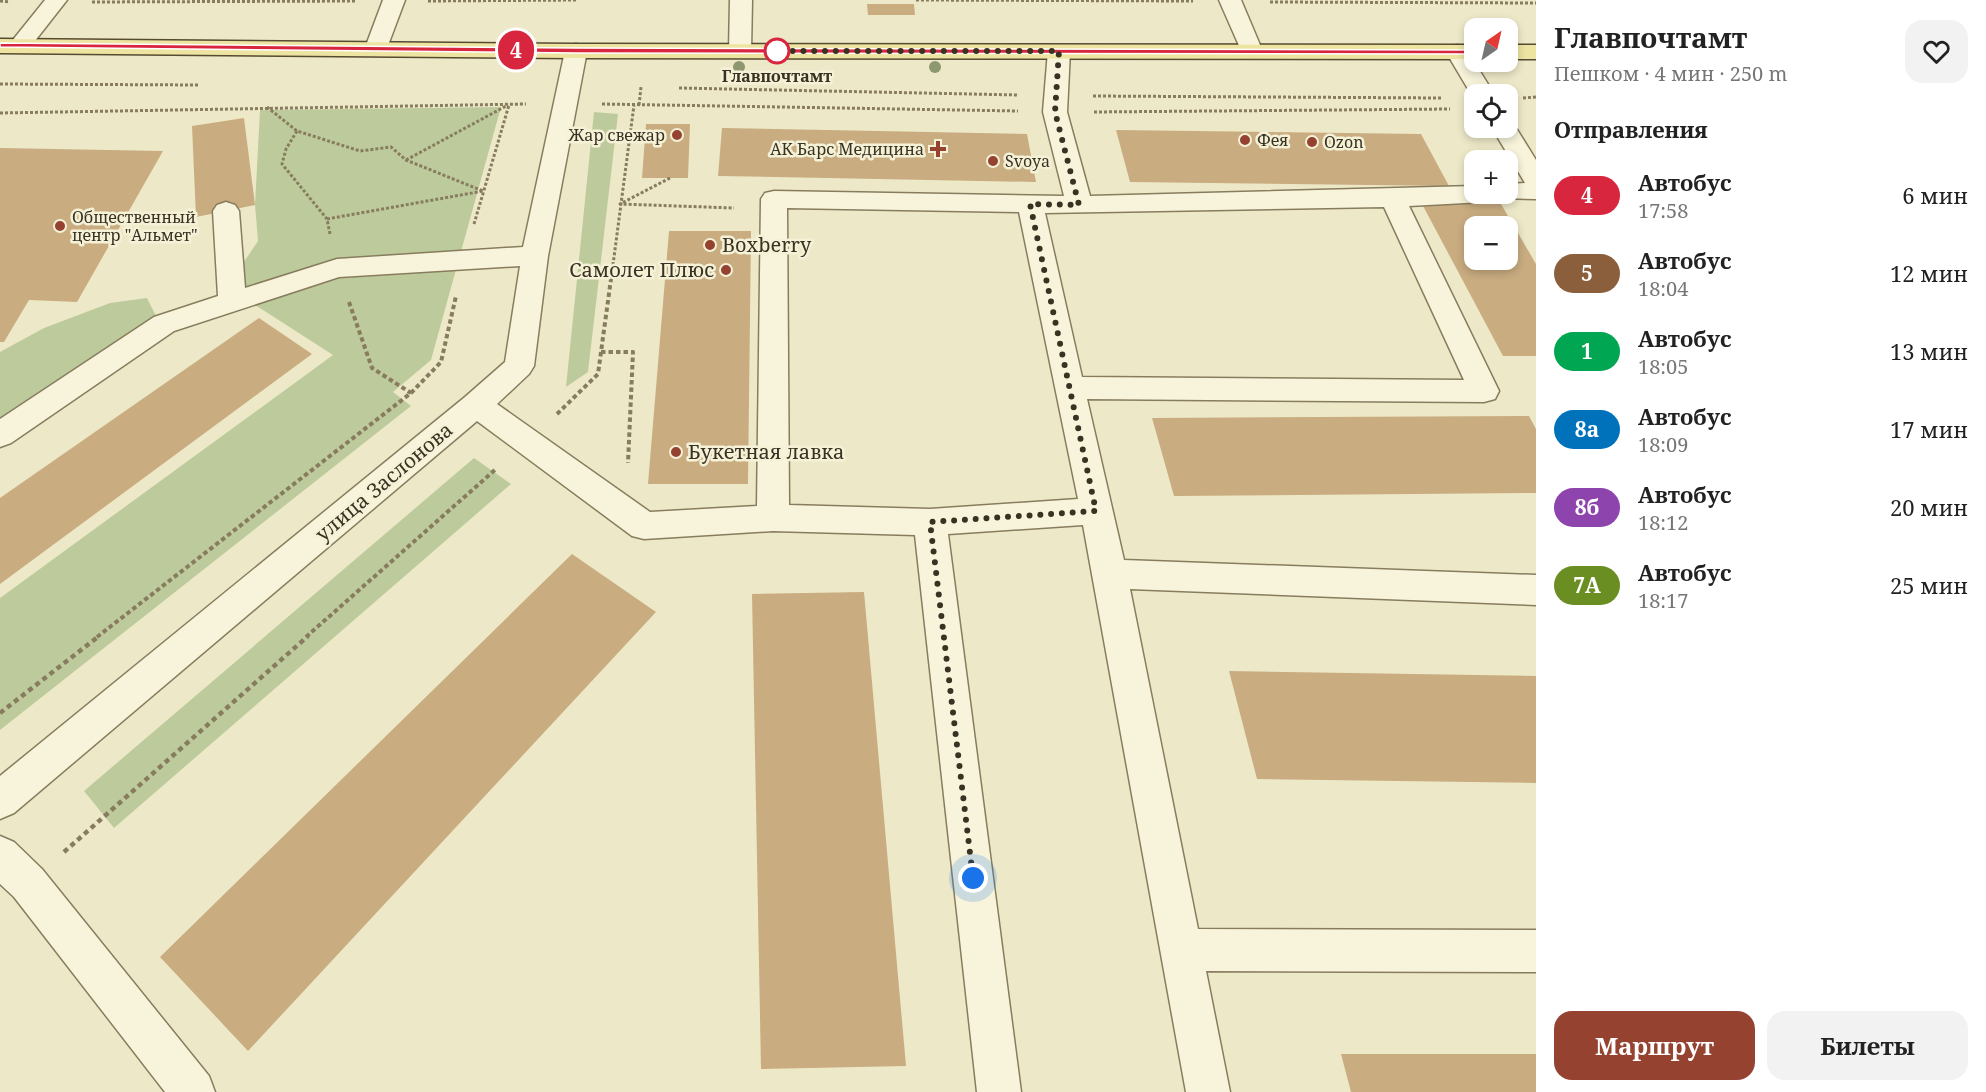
<!DOCTYPE html>
<html lang="ru">
<meta charset="utf-8">
<style>
body{margin:0;font-family:"Noto Serif",serif;background:#f2f2f2;color:#222;height:100vh;display:flex;flex-direction:column;font-size:22px;white-space:nowrap}
*{box-sizing:border-box;margin:0}
p{font-size:20px;color:#767676}
.icon{flex:none;width:33px;height:33px;fill:none;stroke:currentColor;stroke-width:2;stroke-linecap:round;stroke-linejoin:round}
.map{position:relative;flex:1;overflow:hidden}
.panel{display:flex;flex-direction:column;background:#fff;width:450px}
.panel>*{flex:none}
.badge{padding:0 12px;border-radius:20px;font-size:21px;line-height:39px}
.needle{width:39px;rotate:34deg}
.buttons{position:absolute;left:1464px;top:18px;display:grid;gap:12px}
.buttons a{display:grid;place-items:center;width:54px;height:54px;border-radius:12px;background:#fff;box-shadow:0 3px 9px #0003;font-size:30px}
.you{position:absolute;width:30px;height:30px;margin:-15px;border:4px solid #fff;border-radius:50%;background:#1a73e8;box-shadow:0 0 0 9px #1a73e833}
.map>.badge{position:absolute;translate:-50% -50%;box-shadow:0 0 0 3px #fff}
h2{padding:0 18px;font-size:22px;line-height:54px}
.round{display:grid;place-items:center;flex:none;width:63px;height:63px;border-radius:18px;background:#f2f2f2}
.headline{display:flex;align-items:center;justify-content:space-between;height:102px;padding:0 18px}
h1{font-size:28px;font-weight:700;line-height:45px}
.cta{display:flex;gap:12px;margin-top:auto;padding:12px 18px}
.cta a{flex:1;height:69px;border-radius:18px;background:#954230;color:#fff;font-size:24px;font-weight:700;line-height:69px;text-align:center}
.cta a+a{background:#f2f2f2;color:#222}
ul{padding:0;list-style:none}
li{display:flex;align-items:center;gap:18px;height:78px;padding:0 18px}
li div{flex:1}
li b{display:block;font-size:22px}
li em{font-style:normal}
li .badge{min-width:66px;font-weight:700;text-align:center}
main{display:flex;flex:1;min-height:0}
.map>svg:first-child{display:block}
.green{fill:#bdcb9c}
.building{fill:#c9ac80;fill-rule:evenodd}
.lines{fill:none;stroke-linecap:round;stroke-linejoin:round}
.minor-casing{stroke:#887c5e;stroke-width:3}
.major-casing{stroke:#564a31;stroke-width:3}
.path-far2{stroke:#887c5e;stroke-width:3;stroke-dasharray:3 2;stroke-linecap:butt}
.path-far1{stroke:#887c5e;stroke-width:4;stroke-dasharray:4.5 3;stroke-linecap:butt}
.path{stroke:#887c5e;stroke-width:4.5;stroke-dasharray:5 4;stroke-linecap:butt}
.minor{fill:#f8f4db;fill-rule:evenodd}
.major{fill:#ede4a2;fill-rule:evenodd}
.tree{fill:#8e9870}
.line{fill:#d7263d;stroke:#fff;stroke-width:1.5}
.walk{stroke:#393121;stroke-width:6;stroke-dasharray:0 10.8}
.stop-dot{fill:#fff;stroke:#d7263d;stroke-width:3}
.poi-dot{fill:#954230;stroke:#f4f1d7;stroke-width:2}
.labels{text-anchor:middle;stroke-width:5;stroke-linejoin:round;paint-order:stroke}
.far-stop-label{font-size:16px;font-weight:bold;fill:#393121;stroke:#f4f1d7}
.far-poi-label{font-size:16px;fill:#393121;stroke:#f4f1d7;text-anchor:start}
.poi-label{font-size:20px;fill:#393121;stroke:#f4f1d7;text-anchor:start}
.street-label{font-size:20px;fill:#393121;stroke:#f4f1d7}
</style>
<main>
<div class="map">
<svg width="1536" height="1092" viewBox="0 0 1536 1092">
<rect width="100%" height="100%" fill="#ede9c8"/>
<g class="green">
<path d="M501,107L431,360L393,392L411,406L0,730V598L333,355L227,287L258,241L255,205L260,110Z"/>
<path d="M594,112L618,114L588,372L566,387Z"/>
<path d="M147,298L157,318L0,424V352L44,328L110,303Z"/>
<path d="M474,458L511,484L114,828L84,791Z"/>
</g>
<g class="building">
<path d="M867,4H914L915,15H868Z"/>
<path d="M244,118L255,205L196,217L192,126Z"/>
<path d="M646,124H690L688,178H642Z"/>
<path d="M722,128L1027,134L1036,182L718,176Z"/>
<path d="M1116,130L1421,134L1449,186L1130,182Z"/>
<path d="M0,148L163,151L77,302L29,300L4,342H0Z"/>
<path d="M1422,204H1501L1536,264V356H1503ZM1474,226H1508V260H1474Z"/>
<path d="M669,231H751L748,484H648Z"/>
<path d="M259,318L312,354L0,584V498Z"/>
<path d="M1529,416L1536,429V493L1174,496L1152,418Z"/>
<path d="M572,554L656,612L248,1051L160,957Z"/>
<path d="M864,592L906,1066L761,1069L752,594Z"/>
<path d="M1229,671L1536,676V783L1257,779Z"/>
<path d="M1341,1054H1536V1092H1351Z"/>
</g>
<g class="lines">
<defs>
<g id="minor">
<path d="M45,0H67L27,51H11L8,46Z"/>
<path d="M383,0H405L387,48L384,53H368L365,48Z"/>
<path d="M730,0H752L751,51L748,56H732L729,51Z"/>
<path d="M1219,0H1241L1263,52L1260,57H1244Z"/>
<path d="M576,44L584,46L587,51L548,256L534,366L529,374L497,404L650,512L757,506L761,199L765,193L774,191L1064,196L1043,112L1048,51L1051,46H1067L1070,51L1067,112L1090,196L1474,186V194H1508V184L1525,183L1492,128H1508V121L1513,123L1536,160V199L1499,198L1497,194L1493,200L1484,202L1409,206L1499,391L1495,399L1484,402L1087,399L1124,560L1536,575V605L1130,589L1198,929L1536,930V972L1206,971L1230,1092H1186L1083,525L948,534L1021,1092H977L915,535L773,531L644,539L632,536L477,421L14,813L0,819V776L465,397L505,362L520,266L339,277L174,331L11,443L0,447V419L154,317L218,296L213,211L217,205L226,202L235,205L239,211L245,288L337,259L523,247L565,51L568,46ZM1384,207L1464,380L1082,377L1045,213ZM787,208L1019,212L1078,499L930,509L789,505Z"/>
<path d="M1457,45L1465,47L1494,94H1474V99L1446,52L1449,47Z"/>
<path d="M0,836L14,842L42,869L209,1076L215,1092H165L14,897L0,884Z"/>
</g>
<g id="major">
<path d="M0,39L576,44L1474,45V59L576,58L0,53Z"/>
<rect x="1508" y="45" width="28" height="14"/>
</g>
</defs>
<use href="#minor" class="minor-casing"/>
<use href="#major" class="major-casing"/>
<g class="path-far2">
<path d="M916,0L1193,1"/>
<path d="M0,1L10,2"/>
<path d="M428,1L577,0"/>
<path d="M92,2L355,1"/>
<path d="M1270,2L1536,3"/>
<path d="M0,84L200,85"/>
<path d="M679,88L1019,95"/>
<path d="M1093,96L1442,98"/>
<path d="M1523,98L1536,97"/>
<path d="M602,104L1018,111"/>
<path d="M639,105L641,87"/>
<path d="M267,107L297,131L360,151L391,147L406,160L483,191"/>
<path d="M1094,112L1450,109"/>
<path d="M0,113L526,104"/>
<path d="M297,131L286,149L282,164L327,219L330,234"/>
<path d="M406,160L508,105"/>
<path d="M670,178L620,204L734,208"/>
<path d="M327,219L483,191"/>
<path d="M474,224L509,105"/>
<path d="M611,280L634,105"/>
</g>
<g class="path-far1">
<path d="M349,302L372,368L411,393"/>
<path d="M601,352H633L628,463"/>
<path d="M557,414L598,374L611,279"/>
<path d="M97,637L411,393L441,362L456,296"/>
<path d="M306,637L496,469"/>
</g>
<g class="path">
<path d="M0,713L99,636"/>
<path d="M64,852L308,636"/>
</g>
<use href="#minor" class="minor"/>
<use href="#major" class="major"/>
</g>
<g class="tree">
<circle cx="739" cy="67" r="6"/>
<circle cx="935" cy="67" r="6"/>
</g>
<path class="line" d="M0,43L576,48L1474,50L1478,52L1474,54L576,53L0,47Z"/>
<g class="lines">
<path class="walk" d="M777,51H774H1059L1055,112L1079,205L1030,204L1096,511L930,522L973,878"/>
</g>
<circle class="stop-dot" cx="777" cy="51" r="12"/>
<g class="poi-dot">
<circle cx="677" cy="135" r="6"/>
<circle cx="1245" cy="140" r="6"/>
<circle cx="1312" cy="142" r="6"/>
<path d="M935 140h6v6h6v6h-6v6h-6v-6h-6v-6h6z"/>
<circle cx="993" cy="161" r="6"/>
<circle cx="60" cy="226" r="6"/>
<circle cx="710" cy="245" r="6"/>
<circle cx="726" cy="270" r="6"/>
<circle cx="676" cy="452" r="6"/>
</g>
<g class="labels">
<g class="far-stop-label">
<text x="777" y="82">Главпочтамт</text>
</g>
<g class="far-poi-label">
<text x="665" y="141" text-anchor="end">Жар свежар</text>
<text x="1257" y="146">Фея</text>
<text x="1324" y="148">Ozon</text>
<text x="924" y="155" text-anchor="end">АК Барс Медицина</text>
<text x="1005" y="167">Svoya</text>
<text x="72" y="223">Общественный<tspan x="72" dy="18">центр "Альмет"</tspan></text>
</g>
<g class="poi-label">
<text x="722" y="252">Boxberry</text>
<text x="714" y="277" text-anchor="end">Самолет Плюс</text>
<text x="688" y="459">Букетная лавка</text>
</g>
<g class="street-label">
<text transform="translate(384 482) rotate(-40)" y="7">улица Заслонова</text>
</g>
</g>
</svg>
<div class="buttons">
<a><svg class="needle" viewBox="-14 -14 28 28"><path d="M0-13l5 13h-10z" fill="#e53935"/><path d="M0 13l5-13h-10z" fill="#767676"/></svg></a>
<a><svg class="icon" aria-label="locate" viewBox="0 0 24 24"><circle cx="12" cy="12" r="6"/><path d="M12 2v4M12 18v4M2 12h4M18 12h4"/></svg></a>
<a>+</a>
<a>−</a>
</div>
<div class="you" style="left:973px;top:878px"></div>
<b class="badge" style="left:516px;top:50px;background:#d7263d;color:#fff">4</b>
</div>
<section class="panel">
<div class="headline"><div><h1>Главпочтамт</h1><p>Пешком · 4 мин · 250 m</p></div><a class="round"><svg class="icon" aria-label="heart" viewBox="0 0 24 24"><path d="M12 20l-8-8c-3-5 5-10 8-4 3-6 11-1 8 4z"/></svg></a></div>
<h2>Отправления</h2>
<ul>
<li><span class="badge" style="background:#d7263d;color:#fff">4</span><div><b>Автобус</b><p>17:58</p></div><em>6 мин</em></li>
<li><span class="badge" style="background:#8b5e3c;color:#fff">5</span><div><b>Автобус</b><p>18:04</p></div><em>12 мин</em></li>
<li><span class="badge" style="background:#00a651;color:#fff">1</span><div><b>Автобус</b><p>18:05</p></div><em>13 мин</em></li>
<li><span class="badge" style="background:#0072bc;color:#fff">8а</span><div><b>Автобус</b><p>18:09</p></div><em>17 мин</em></li>
<li><span class="badge" style="background:#8e44ad;color:#fff">8б</span><div><b>Автобус</b><p>18:12</p></div><em>20 мин</em></li>
<li><span class="badge" style="background:#6b8e23;color:#fff">7А</span><div><b>Автобус</b><p>18:17</p></div><em>25 мин</em></li>
</ul>
<div class="cta"><a>Маршрут</a><a>Билеты</a></div>
</section>
</main>
